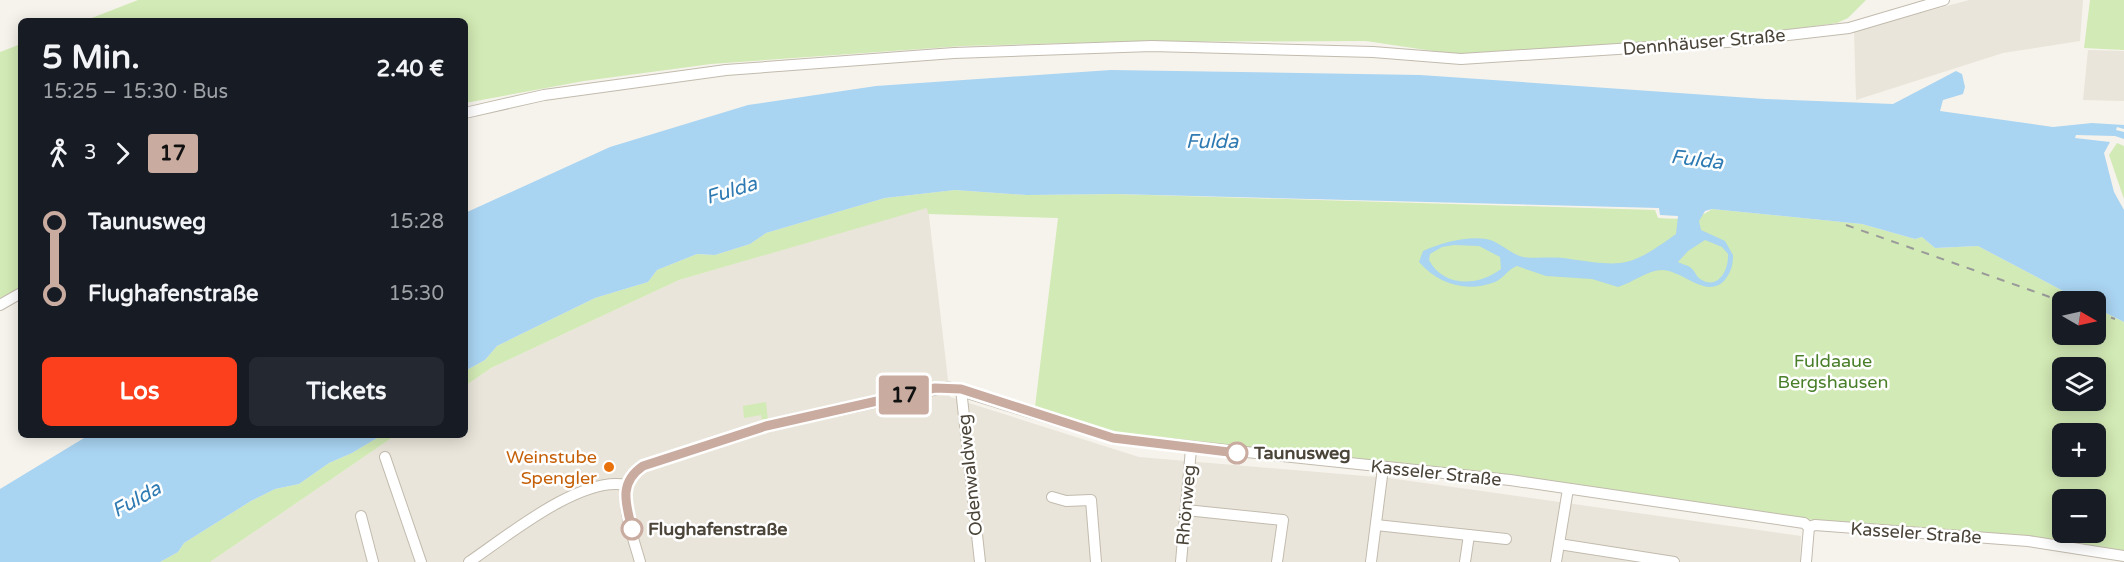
<!DOCTYPE html>
<html lang="de">
<meta charset="utf-8">
<style>
body{margin:0;font-family:"Varela Round",sans-serif;background:#242831;color:#f1f3f6;height:100vh;display:flex;flex-direction:column;font-size:22px;white-space:nowrap}
*{box-sizing:border-box;margin:0}
p{font-size:20px;color:#9ea1a6}
.icon{flex:none;width:33px;height:33px;fill:none;stroke:currentColor;stroke-width:2;stroke-linecap:round;stroke-linejoin:round}
.map{position:relative;flex:1;overflow:hidden}
.drawer{position:absolute;left:18px;top:18px;width:450px;height:420px;display:flex;flex-direction:column;background:#171b24;border-radius:9px;box-shadow:0 3px 15px #0003}
.drawer>*{flex:none}
.badge{padding:0 12px;border-radius:4px;font-size:21px;line-height:39px}
.needle{width:39px;rotate:99deg}
.fabs{position:absolute;left:2052px;top:291px;display:grid;gap:12px}
.fabs a{display:grid;place-items:center;width:54px;height:54px;border-radius:9px;background:#171b24;box-shadow:0 3px 15px #0003;font-size:30px}
.map>.badge{position:absolute;translate:-50% -50%;box-shadow:0 0 0 3px #fff}
.legs{display:flex;align-items:center;gap:9px;height:66px;padding:0 24px;font-size:20px}
.legs p{margin-inline-start:auto}
.headline{display:flex;align-items:center;justify-content:space-between;height:102px;padding:0 24px}
h1{font-size:33px;font-weight:800;line-height:45px}
.action{display:flex;gap:12px;margin-top:auto;padding:12px 24px}
.action a{flex:1;height:69px;border-radius:9px;background:#fc3f1d;color:#fff;font-size:24px;font-weight:800;line-height:69px;text-align:center}
.action a+a{background:#242831;color:#f1f3f6}
ul{padding:0 24px;list-style:none}
li{display:flex;align-items:center;gap:21px;height:72px;font-size:22px}
li i{display:grid;place-items:center;width:9px;height:100%;margin:0 8px;background:currentColor}
li i::after{content:'';width:15px;height:15px;margin:-8px;border:4px solid;border-radius:50%;background:#171b24}
li p{margin-inline-start:auto}
li:first-child i{background:linear-gradient(#0000 50%,currentColor 0)}
li:last-child i{background:linear-gradient(currentColor 50%,#0000 0)}
.map>svg:first-child{display:block}
.residential{fill:#eae5da}
.green{fill:#d2eab5;fill-rule:evenodd}
.water{fill:#a9d4f2;fill-rule:evenodd}
.lines{fill:none;stroke-linecap:round;stroke-linejoin:round}
.minor-casing{stroke:#c2bbae;stroke-width:12}
.minor{stroke:#fff;stroke-width:10}
.rail{stroke:#9a9a9a;stroke-width:2;stroke-dasharray:8 8;stroke-linecap:butt}
.line-1-casing{stroke:#fff;stroke-width:14}
.line-1{stroke:#c9aba0;stroke-width:9}
.stop-1-dot{fill:#fff;stroke:#c9aba0;stroke-width:3}
.food-dot{fill:#e8710a;stroke:#fff;stroke-width:2}
.labels{text-anchor:middle;stroke-width:5;stroke-linejoin:round;paint-order:stroke}
.street-label{font-size:18px;fill:#4b4439;stroke:#fff}
.park-label{font-size:18px;fill:#4a7f2a;stroke:#fff}
.stop-label{font-size:18px;font-weight:bold;fill:#4b4439;stroke:#fff;text-anchor:start}
.food-label{font-size:18px;fill:#c56008;stroke:#fff;text-anchor:end}
.water-label{font-size:20px;font-style:italic;fill:#2e7ab2;stroke:#fff}
</style>
<div class="map">
<svg width="2124" height="562" viewBox="0 0 2124 562">
<rect width="100%" height="100%" fill="#f6f3ec"/>
<g class="residential">
<path d="M1969,0H2083L2080,41L2003,53L1856,100L1854,31Z"/>
<path d="M2088,50L2124,51V101L2083,100Z"/>
<path d="M928,207L950,397L1139,457L1389,478L1801,536L1800,562H210L396,435H465V386L491,368L679,280Z"/>
</g>
<g class="green">
<path d="M138,0H1866L1848,18L1837,23L1727,38L1460,55L1366,41L1112,42L963,46L711,64L584,81L465,103V21H84Z"/>
<path d="M2090,0H2124V50L2084,48Z"/>
<path d="M21,44V287L0,298V52Z"/>
<path d="M2117,143L2124,146V199L2109,155Z"/>
<path d="M955,190L1027,195L1115,194L1655,210L1658,218C1677,219 1696,221 1712,209L1862,224L1915,239L1922,237L1935,248L1978,246L2082,301L2062,302V334H2096V308L2124,322V552L2065,540L1813,520L1492,474L1123,436L1035,407L1058,218L928,214L927,208L679,280L491,368L465,386V371L485,360L497,346L595,298L648,282L657,270L697,254L715,255L750,244L766,233L885,198ZM2062,368H2096V400H2062ZM2062,434H2096V466H2062ZM2062,500H2096V532H2062Z"/>
<path d="M766,402L768,421L762,423L761,415L744,418L743,406Z"/>
<path d="M382,435H396L210,562H160L178,552L184,543L251,501L275,489L299,484L329,463L352,453Z"/>
</g>
<g class="water">
<path d="M1111,70L1420,75L1765,99L1893,104L1956,71L1962,74L1965,87L1963,94L1943,100L1940,111L2053,127L2092,123L2124,125V129L2117,127L2116,130L2124,132V139L2115,136L2076,135L2075,138L2110,142L2104,153L2114,192L2124,210V322L2096,308V302L2082,301L1978,246L1935,248L1922,237L1915,239L1862,224L1712,209L1705,211L1699,221L1701,230L1725,241L1733,255C1733,266 1731,272 1724,281C1706,299 1682,270 1662,270C1648,270 1632,283 1618,287L1592,279L1546,276L1517,266C1508,269 1504,278 1495,282C1467,293 1438,284 1419,262L1423,251C1440,243 1467,236 1486,239C1499,241 1512,255 1523,257C1538,259 1554,256 1570,259C1625,267 1630,267 1676,234L1678,216L1660,215L1659,208L1115,194L1027,195L955,190L885,198L766,233L750,244L715,255L697,254L657,270L648,282L595,298L497,346L485,360L465,371V213L610,147L748,105L876,86ZM1705,240L1722,247L1728,254C1729,269 1719,291 1700,279C1696,276 1695,271 1691,268C1688,265 1681,264 1678,262L1688,251ZM1454,245L1479,246L1500,257L1501,269C1478,287 1443,287 1429,260L1430,254L1442,247Z"/>
<path d="M89,435H382L352,453L329,463L299,484L275,489L251,501L184,543L178,552L160,562H0V489Z"/>
</g>
<g class="lines">
<defs>
<g id="minor">
<path d="M465,113L544,95L726,70L954,53L1152,46L1373,52L1461,59L1727,42L1849,28L1944,0"/>
<path d="M0,305L21,293"/>
<path d="M961,389L980,562"/>
<path d="M385,457L421,562"/>
<path d="M1052,497L1066,501L1091,500L1096,562"/>
<path d="M1186,510L1283,520L1277,562"/>
<path d="M361,516L373,562"/>
<path d="M1376,525L1506,539"/>
<path d="M1559,544L1674,562"/>
<path d="M469,562C506,537 581,475 626,485"/>
<path d="M640,562C632,531 611,488 643,466L766,426L948,387L1113,438L1510,480L1804,523L1809,527L1815,525L2028,541L2124,556"/>
<path d="M1181,562L1191,449"/>
<path d="M1371,562L1383,468"/>
<path d="M1465,562L1469,535"/>
<path d="M1556,562L1568,489"/>
<path d="M1806,562L1809,527"/>
</g>
</defs>
<use href="#minor" class="minor-casing"/>
<use href="#minor" class="minor"/>
<g class="rail">
<path d="M1846,225L2064,302"/>
<path d="M2096,312L2115,319"/>
</g>
</g>
<g class="lines">
<defs>
<path id="line-1" d="M632,529C626,504 618,483 643,466L766,426L935,388L961,389L1113,438L1237,453"/>
</defs>
<use href="#line-1" class="line-1-casing"/>
<use href="#line-1" class="line-1"/>
</g>
<g class="stop-1-dot">
<circle cx="1237" cy="453" r="10"/>
<circle cx="632" cy="529" r="10"/>
</g>
<circle class="food-dot" cx="609" cy="467" r="6"/>
<g class="labels">
<g class="street-label">
<text transform="translate(1704 42) rotate(-5)" y="6">Dennhäuser Straße</text>
<text transform="translate(1436 473) rotate(6)" y="6">Kasseler Straße</text>
<text transform="translate(970 475) rotate(-96)" y="6">Odenwaldweg</text>
<text transform="translate(1186 505) rotate(-85)" y="6">Rhönweg</text>
<text transform="translate(1916 533) rotate(4)" y="6">Kasseler Straße</text>
</g>
<g class="park-label">
<text x="1833" y="367">Fuldaaue<tspan x="1833" dy="21">Bergshausen</tspan></text>
</g>
<g class="stop-label">
<text x="1254" y="459">Taunusweg</text>
<text x="648" y="535">Flughafenstraße</text>
</g>
<g class="food-label">
<text x="597" y="463">Weinstube<tspan x="597" dy="21">Spengler</tspan></text>
</g>
<g class="water-label">
<text x="1212" y="148">Fulda</text>
<text transform="translate(1697 159) rotate(7)" y="7">Fulda</text>
<text transform="translate(731 190) rotate(-17)" y="7">Fulda</text>
<text transform="translate(136 499) rotate(-29)" y="7">Fulda</text>
</g>
</g>
</svg>
<div class="fabs">
<a><svg class="needle" viewBox="-14 -14 28 28"><path d="M0-13l5 13h-10z" fill="#e53935"/><path d="M0 13l5-13h-10z" fill="#9ea1a6"/></svg></a>
<a><svg class="icon" aria-label="layers" viewBox="0 0 24 24"><path d="M12 4l9 5-9 5-9-5zM3 14l9 5 9-5"/></svg></a>
<a>+</a>
<a>−</a>
</div>
<b class="badge" style="left:904px;top:395px;background:#c9aba0;color:#111">17</b>
<section class="drawer">
<div class="headline"><div><h1>5 Min.</h1><p>15:25 – 15:30 · Bus</p></div><b>2.40 €</b></div>
<div class="legs"><svg class="icon" aria-label="walk" viewBox="0 0 24 24"><circle cx="13" cy="4" r="2"/><path d="M13 8l-2 6 4 7M11 14l-3 7M7 12l3-4h3l4 4"/></svg>3<svg class="icon" aria-label="forward" viewBox="0 0 24 24"><path d="M9 5l7 7-7 7"/></svg><b class="badge" style="background:#c9aba0;color:#111">17</b></div>
<ul>
<li><i style="color:#c9aba0"></i><b>Taunusweg</b><p>15:28</p></li>
<li><i style="color:#c9aba0"></i><b>Flughafenstraße</b><p>15:30</p></li>
</ul>
<div class="action"><a>Los</a><a>Tickets</a></div>
</section>
</div>
